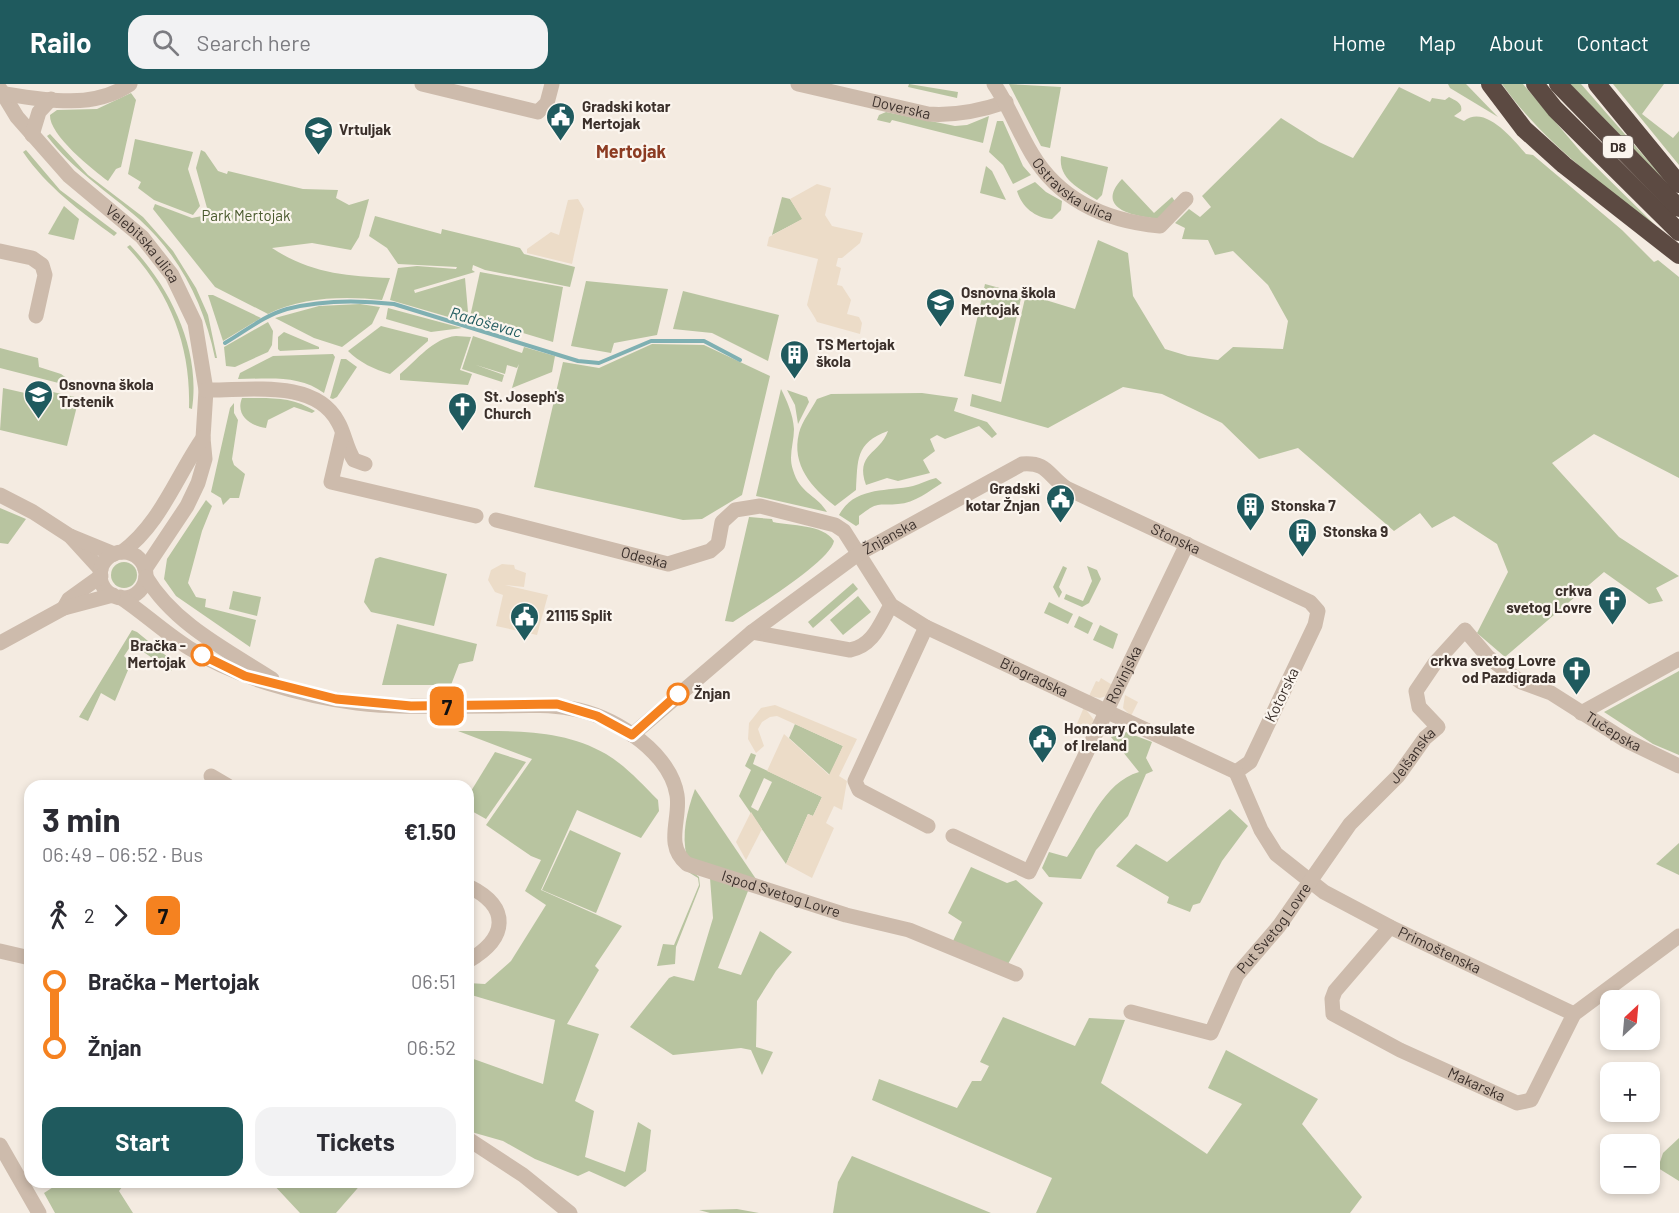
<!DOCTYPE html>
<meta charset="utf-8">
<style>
body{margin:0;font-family:Barlow,sans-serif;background:#f2f2f3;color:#2b2b33;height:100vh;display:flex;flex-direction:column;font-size:22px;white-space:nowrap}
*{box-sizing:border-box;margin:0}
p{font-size:20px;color:#7c7c81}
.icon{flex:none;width:33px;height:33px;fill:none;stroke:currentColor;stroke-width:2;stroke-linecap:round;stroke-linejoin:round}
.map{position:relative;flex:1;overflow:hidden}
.details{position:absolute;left:24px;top:696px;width:450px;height:408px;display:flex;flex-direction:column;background:#fff;border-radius:18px;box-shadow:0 3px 9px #0003}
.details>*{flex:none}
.badge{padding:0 12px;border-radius:9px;font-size:21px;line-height:39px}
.needle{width:39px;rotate:26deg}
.controls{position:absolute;left:1600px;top:906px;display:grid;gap:12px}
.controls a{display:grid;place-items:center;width:60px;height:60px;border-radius:12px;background:#fff;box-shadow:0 3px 9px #0003;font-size:30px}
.map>.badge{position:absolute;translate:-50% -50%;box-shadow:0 0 0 3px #fff}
.legs{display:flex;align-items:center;gap:9px;height:66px;padding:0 18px;font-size:20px}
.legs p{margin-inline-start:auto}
.head{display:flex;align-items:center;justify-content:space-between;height:102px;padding:0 18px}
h1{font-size:33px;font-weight:700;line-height:45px}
.action{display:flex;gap:12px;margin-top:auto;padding:12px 18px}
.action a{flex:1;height:69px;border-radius:18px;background:#1f5a5e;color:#fff;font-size:24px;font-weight:700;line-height:69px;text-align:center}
.action a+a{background:#f2f2f3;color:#2b2b33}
ul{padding:0 18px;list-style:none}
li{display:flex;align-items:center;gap:21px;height:66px;font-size:22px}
li i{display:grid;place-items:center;width:9px;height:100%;margin:0 8px;background:currentColor}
li i::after{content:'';width:15px;height:15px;margin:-8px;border:4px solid;border-radius:50%;background:#fff}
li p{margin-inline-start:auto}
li:first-child i{background:linear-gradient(#0000 50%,currentColor 0)}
li:last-child i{background:linear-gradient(currentColor 50%,#0000 0)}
header{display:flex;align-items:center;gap:36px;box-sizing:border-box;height:84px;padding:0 30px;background:#1f5a5e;color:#fff}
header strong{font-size:28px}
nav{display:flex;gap:33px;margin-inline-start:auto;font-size:21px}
.search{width:420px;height:54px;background:#f2f2f3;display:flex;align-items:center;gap:15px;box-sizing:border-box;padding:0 21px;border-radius:18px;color:#7c7c81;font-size:22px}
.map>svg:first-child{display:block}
.green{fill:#b8c4a0;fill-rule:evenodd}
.plaza{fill:#ecdcc8}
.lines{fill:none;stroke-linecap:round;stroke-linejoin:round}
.stream{stroke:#7fb0b2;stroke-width:4}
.minor{stroke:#cdbbac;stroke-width:15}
.highway{stroke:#5c4a42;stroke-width:18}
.line-1-casing{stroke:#fff;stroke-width:14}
.line-1{stroke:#f58220;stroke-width:9}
.stop-1-dot{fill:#fff;stroke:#f58220;stroke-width:3}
.labels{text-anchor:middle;stroke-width:4.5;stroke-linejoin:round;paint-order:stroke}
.shield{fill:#fbf5ee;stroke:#756b66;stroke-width:1.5}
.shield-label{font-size:14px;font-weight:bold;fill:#3b302b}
.poi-label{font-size:15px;font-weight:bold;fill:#3b302b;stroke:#fbf5ee;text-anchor:start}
.street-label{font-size:15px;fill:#3b302b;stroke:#fbf5ee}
.park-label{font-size:15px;fill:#4a5a2e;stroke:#fbf5ee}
.stop-label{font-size:15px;font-weight:bold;fill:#3b302b;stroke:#fbf5ee;text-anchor:end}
.water-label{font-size:16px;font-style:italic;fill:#1f5a5e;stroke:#fbf5ee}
.quarter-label{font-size:18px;font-weight:bold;fill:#8c3b22;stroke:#fbf5ee}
</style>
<header>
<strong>Railo</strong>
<div class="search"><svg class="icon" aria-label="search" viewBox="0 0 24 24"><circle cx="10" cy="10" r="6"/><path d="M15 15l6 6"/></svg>Search here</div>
<nav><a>Home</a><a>Map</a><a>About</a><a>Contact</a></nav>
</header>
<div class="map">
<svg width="1679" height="1129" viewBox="0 0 1679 1129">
<rect width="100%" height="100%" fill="#f4ebe1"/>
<g class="green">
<path d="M909,0L958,8L957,14L908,3Z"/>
<path d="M1009,0L1061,3L1050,64L1041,62Z"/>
<path d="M1448,0H1466L1498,33L1450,4Z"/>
<path d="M1502,0H1523L1581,68L1656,142C1601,100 1542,57 1502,0Z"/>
<path d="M1570,0H1581L1671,103Z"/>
<path d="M1613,0H1664L1642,30L1673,54L1679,47V81Z"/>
<path d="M1399,3L1430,18L1432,14L1445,16L1449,13C1456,17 1463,19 1461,27L1454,32L1464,37C1485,20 1513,55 1526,70L1533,71L1622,146L1654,178L1658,176L1679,193V394L1594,350L1552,379L1619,453L1679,492L1656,504L1663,517L1649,520L1604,488L1505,573L1477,549L1508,488L1497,460L1454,432L1432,444L1420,429L1394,447L1298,364L1259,375L1222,339L1162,310L1123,303L1048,344L970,322L972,310L1001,318L1026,210L1075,225L1098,156L1128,169L1133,212L1165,265L1188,272L1218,276L1233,263L1283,265L1288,237L1268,201L1233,167L1215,171L1208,156L1182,155L1185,144L1175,139L1189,125L1200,133L1211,123L1202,112L1281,34L1319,58L1353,74Z"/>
<path d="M131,9L136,16L121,83L116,85L108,97C93,86 49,51 50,31L57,26L97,25Z"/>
<path d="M886,28L955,42L967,41L989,32L983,59L892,36L890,39L877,36L879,31Z"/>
<path d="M997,37H1003L1023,82L1031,91L1013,100L1003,81L989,68Z"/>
<path d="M50,50L88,91L143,133L173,167L196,204L208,231L217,274H215C204,220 180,172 139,135C107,107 73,86 47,52Z"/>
<path d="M135,55L193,68L188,85L200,122L193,131L154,116L138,104L141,98L128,90Z"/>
<path d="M26,66L60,106L117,149L114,152C80,127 47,103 23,68Z"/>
<path d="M201,66L205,68L218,87L227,90L228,87L303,105L338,106L336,114L349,121L369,115L359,153L351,166L312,159L272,164C310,189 345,192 390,194L382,216C344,212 302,213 268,230L215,203L153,125L155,120L192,134L202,132L207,124L196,84Z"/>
<path d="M1061,72L1108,83L1102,111L1097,116C1080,105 1058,95 1061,72Z"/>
<path d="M986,82L992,87L1006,116L980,109Z"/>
<path d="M1122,95L1154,129L1172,113L1176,119L1161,135C1138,133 1093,126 1122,95Z"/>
<path d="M1035,98L1046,108L1062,117L1061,126L1052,135C1035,134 1022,123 1017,107Z"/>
<path d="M782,113L790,115L803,135L772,151Z"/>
<path d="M64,122L79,135L74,156L48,150Z"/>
<path d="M375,132L441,150L442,145L520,164L524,170L575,183L570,203L485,186L473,181L472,186L475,188L414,206L415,209L465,194L469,239L390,216L398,184L417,182L456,185L457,183L398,180L387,164L369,152Z"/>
<path d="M130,161C170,203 201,265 192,325L189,324C191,262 170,208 127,163Z"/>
<path d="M480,188L563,203L553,258L470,233Z"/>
<path d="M586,197L668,205L657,251L614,259L611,269L571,262Z"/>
<path d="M985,200L1022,210L1001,300L964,292Z"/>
<path d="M683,207L779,231L768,277L712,249L673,245Z"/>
<path d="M208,211H213L261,234L223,257Z"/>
<path d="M360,220L380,223L372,240L342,263L314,254L275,234L319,222Z"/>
<path d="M388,224L462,244L431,248L386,235Z"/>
<path d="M268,238L273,247L272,261L268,268L235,283L226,282L224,263Z"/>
<path d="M381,242L428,254V257L390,290C375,286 359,278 348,267Z"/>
<path d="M284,248L319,263V265L280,267L278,265V253Z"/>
<path d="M456,252L471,253L460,286L472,290L468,301L400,296V290C417,276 433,254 456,252Z"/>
<path d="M473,252L522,269L524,263L555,272L552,288L512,304L519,280L517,284L507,281L505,290L476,281L504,291L502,298L462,285Z"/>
<path d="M652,260L704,261L770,292L742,411L702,435L683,436L534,403L563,278L599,284Z"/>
<path d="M0,264L38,274L39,283L61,290L82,305L0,284Z"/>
<path d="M333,270L335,273L324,309C299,290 267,295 238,295L240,289L273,272Z"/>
<path d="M341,275H346L357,283L337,313L333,315L330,314Z"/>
<path d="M27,302L79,314L67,362L0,346L3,304L25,309Z"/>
<path d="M781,305C787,317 793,330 794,345C794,359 788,372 793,386C800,410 816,410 827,428L756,412Z"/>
<path d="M787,306L807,313L809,318L798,340L795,321Z"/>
<path d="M922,309L958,314L954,327L987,338L997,350L992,354L979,342L945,355L937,351L930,355L935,367L923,376L930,389L898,397L887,394L866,401C855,369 879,371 888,347C855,359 858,376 856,406L835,422C812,404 791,381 799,349C802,337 812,325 817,315L831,310Z"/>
<path d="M242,314C269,314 292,312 315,327L312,329L294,323L268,336L266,344C251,342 235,332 242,314Z"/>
<path d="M234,319V329L238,336L232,375L234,381L245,390L239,414H230L223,421L221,414L211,408L230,324Z"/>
<path d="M936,394L942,399C929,407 915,419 898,420C877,422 880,416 859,432V440L856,442L839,431C855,402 886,408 913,402C920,400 928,396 936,394Z"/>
<path d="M206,416L212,422L202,447L188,499L196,513L206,515L205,523L256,536L250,563L176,512L164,495L167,475Z"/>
<path d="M0,424L26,435L8,460L0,459Z"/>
<path d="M749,433L772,435L773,438C791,442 823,440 834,457C830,478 754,524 733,538L725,537Z"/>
<path d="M380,473L447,490L434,542L371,528L364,518L375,475Z"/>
<circle cx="124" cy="491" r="13"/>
<path d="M1063,482L1067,484L1059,503L1062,508L1059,514L1053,503Z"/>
<path d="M1087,482L1097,486L1101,495L1089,519L1082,523L1064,515L1066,510L1083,517L1092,497Z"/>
<path d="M853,499L858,505L813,544L808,538Z"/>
<path d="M233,507L261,513L257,532L229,525Z"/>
<path d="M858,512L871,528L843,551L830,536Z"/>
<path d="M1049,518L1073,530L1068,540L1044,529Z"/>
<path d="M1079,532L1093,539L1088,550L1074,543Z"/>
<path d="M397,540L477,560L473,577L459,580L451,601H382Z"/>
<path d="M1100,541L1118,550L1113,565L1093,556Z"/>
<path d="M132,546L137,548L175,579L171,587L132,560L124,572L131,579L115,617L101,609L88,637L79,633Z"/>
<path d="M1679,587V671L1653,660L1604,628Z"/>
<path d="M795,640L843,662L830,691L789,654Z"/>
<path d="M458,647C508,647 562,644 606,670C626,682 642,700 658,716L659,727L641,754L577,726L541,806L622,842L595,882L599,886L567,940L599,950L575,1017L594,1027L585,1073L625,1088L638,1038L651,1046L646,1087L625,1103L589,1087L578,1092L535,1075L503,1057L468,1047V973L543,1000L555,936L468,910V899L485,900L511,877L546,821L525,807L541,776L531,772L486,741L532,675Z"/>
<path d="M1126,648L1152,658L1146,674L1153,687L1146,690L1128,732L1096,766L1081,795L1049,793L1042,784L1049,768L1067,773C1087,745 1103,698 1139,688L1111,653Z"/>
<path d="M495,668L526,678L486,735L468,725V712Z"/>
<path d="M751,669L756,671L753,680L822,713L813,732L808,730L786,780L739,712L751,686L745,682ZM764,694L772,698L758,727L751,723Z"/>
<path d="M695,705L758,798L687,774C681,750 687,727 695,705Z"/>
<path d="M1230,725L1248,742L1222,777L1200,819L1193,821L1190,828L1167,819L1169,813L1116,782L1136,760L1167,778Z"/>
<path d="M570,746L621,769L596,829L542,806Z"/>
<path d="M1679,759V791L1656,780Z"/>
<path d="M971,783L1007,799L1016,796L1043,819L1008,880L953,857L962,838L948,829Z"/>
<path d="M688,784L699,793L700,802L676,863L675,880L657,882L663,860L674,861L699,801L698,794L685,786Z"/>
<path d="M710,794L748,807L718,884L741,891L760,847L792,868L776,887L757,917L756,963L773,968L762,991L751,966L741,964L673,971L630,943L669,894L674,892L694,897L713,834Z"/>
<path d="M1003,933L1075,962L1089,934L1125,936L1101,999L1207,1070L1242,1020L1208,1004L1226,966L1318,1015L1302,1040L1362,1113L1350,1129H1036L1052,1094L872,1016L879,995L957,1024L972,997H981L989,982L980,978Z"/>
<path d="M1679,1054V1097L1658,1084L1663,1069Z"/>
<path d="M852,1072L991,1129H833L838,1098Z"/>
<path d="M61,1098H126L119,1107L133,1129H55L44,1109Z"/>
<path d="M271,1098H363L336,1129H300Z"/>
<path d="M737,1125L759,1129H710L699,1126Z"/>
</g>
<g class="plaza">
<path d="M817,100L831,104L825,131L832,142L863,149L860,159L842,174H838L836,182L841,184L837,201L842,202L851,216L847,230L859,233L862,239L860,250L817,238L815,234L807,221L818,175L767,162L769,153L802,135L790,115Z"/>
<path d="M578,115L584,125L572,180L527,169V165L551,148L559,151L568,116Z"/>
<path d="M502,480L514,481L515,485L526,489L524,503L505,501L548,511L537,551L496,542L503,511L495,508L488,496L491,486Z"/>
<path d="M1101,594L1114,602L1109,611L1100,614L1089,612L1096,597L1099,598Z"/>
<path d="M1125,611L1138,618L1131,632L1123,624Z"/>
<path d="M775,621L857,655L839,692L847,697L842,726L834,722L826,739L834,744L812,794L786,780L808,730L813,732L822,713L767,687L784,650L829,691L843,662L777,632L770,633L762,638L758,645L764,662L756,669L748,655L749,639L761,624Z"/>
<path d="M1084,623L1094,636L1091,649L1076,642Z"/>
<path d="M751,728L762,745L746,776L736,758Z"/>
</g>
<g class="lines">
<path class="stream" d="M225,259C244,248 265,231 287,225C321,216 359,216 394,220L578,277L599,279L651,257H704L740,276"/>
<g class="minor">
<path d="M422,0L538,28L547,19L552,0"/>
<path id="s1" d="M798,0L928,30C956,32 980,27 1006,18"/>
<path id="s2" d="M994,0C1009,22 1018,47 1032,70C1060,117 1107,137 1160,142L1186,115"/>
<path id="s3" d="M0,5L17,33L69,92L142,153L172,191L195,239L206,306L203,354L205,375L198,399L187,422L145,485"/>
<path d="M0,9C43,16 93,26 130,0"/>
<path d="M32,51L39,28L51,15"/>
<path d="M0,167L32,174L42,181L45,191L36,232"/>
<path d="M206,306C247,307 315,294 338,338C345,350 346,364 354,376L365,380"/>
<path d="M342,351L331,398L476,432"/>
<path d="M0,411L33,428L70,452L101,486"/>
<path id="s4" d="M496,436L668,480L710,467L718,460L722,438L735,426L760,422L835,441L844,447L891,521L926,543L1236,688"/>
<path d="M70,452L114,470"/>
<path d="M122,468C160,441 177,391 203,354"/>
<circle cx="123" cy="491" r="23"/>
<path d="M146,493C174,540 227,566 272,595"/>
<path id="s5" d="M120,513C144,529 165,549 189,564C235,593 303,612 357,619C399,624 442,622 484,622C541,622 582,615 633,651C653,665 673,686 677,711C681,735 664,761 687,780L846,831L909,846L1016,890"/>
<path d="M64,524L69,515L101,492"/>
<path d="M926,543L855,697L859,706L928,742"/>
<path d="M752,548L850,566C873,562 880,540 891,521"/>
<path d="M0,559L64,524L113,511"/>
<path d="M1581,629L1679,575"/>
<path id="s6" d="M632,651L752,548L858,470L1022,380C1048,378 1047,391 1066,404L1310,518L1318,527L1315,541L1250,678L1236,688"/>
<path id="s7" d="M1236,688L1261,746L1276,770L1324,808L1390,843L1574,930"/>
<path d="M211,692L228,702"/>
<path id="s8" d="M953,752L1029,788L1187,460"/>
<path d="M468,802C511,823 508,854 468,877"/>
<path id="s9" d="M1390,843L1335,907L1332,915L1333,930L1400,966L1517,1019L1531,1016L1574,930L1679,852"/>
<path d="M0,867L30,874"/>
<path id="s10" d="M1131,928L1211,949L1237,891L1279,842L1350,740L1398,692L1425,654L1438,643L1419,623L1416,607L1435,579L1465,546L1488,573L1521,598L1551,609L1625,656L1679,682"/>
<path d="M468,1055L523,1091L570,1129"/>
<path d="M0,1061L39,1129"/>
</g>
<g class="highway">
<path d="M1490,0L1524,45L1564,81L1679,171"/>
<path d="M1535,0L1555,25L1679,148"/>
<path d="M1558,0L1679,124"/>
<path d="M1597,0L1679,100"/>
</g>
</g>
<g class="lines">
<defs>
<path id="line-1" d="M202,571L245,592L336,615L411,622L557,620L597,632L632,651L678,610"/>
</defs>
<use href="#line-1" class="line-1-casing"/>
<use href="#line-1" class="line-1"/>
</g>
<defs>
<symbol id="civic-pin" viewBox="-11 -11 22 30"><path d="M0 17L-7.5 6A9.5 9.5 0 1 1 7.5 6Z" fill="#1f5a5e" stroke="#fbf5ee"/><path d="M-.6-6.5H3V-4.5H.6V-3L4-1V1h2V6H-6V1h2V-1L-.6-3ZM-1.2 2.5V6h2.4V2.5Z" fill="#fff"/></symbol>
<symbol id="school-pin" viewBox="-11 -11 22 30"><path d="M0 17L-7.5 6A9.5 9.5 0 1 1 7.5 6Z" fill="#1f5a5e" stroke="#fbf5ee"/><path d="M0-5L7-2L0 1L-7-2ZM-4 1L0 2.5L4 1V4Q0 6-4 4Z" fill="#fff"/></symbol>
<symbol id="building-pin" viewBox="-11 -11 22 30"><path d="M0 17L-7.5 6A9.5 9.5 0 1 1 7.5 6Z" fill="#1f5a5e" stroke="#fbf5ee"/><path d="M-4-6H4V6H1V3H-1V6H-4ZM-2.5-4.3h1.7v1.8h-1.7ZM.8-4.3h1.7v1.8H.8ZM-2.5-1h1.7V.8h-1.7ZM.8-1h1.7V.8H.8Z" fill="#fff"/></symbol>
<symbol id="church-pin" viewBox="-11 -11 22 30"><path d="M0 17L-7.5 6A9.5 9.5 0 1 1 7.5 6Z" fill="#1f5a5e" stroke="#fbf5ee"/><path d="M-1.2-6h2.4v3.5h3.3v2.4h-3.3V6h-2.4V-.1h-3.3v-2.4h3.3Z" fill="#fff"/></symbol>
</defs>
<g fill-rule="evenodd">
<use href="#civic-pin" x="544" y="16" width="33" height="45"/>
<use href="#school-pin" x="302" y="30" width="33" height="45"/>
<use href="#school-pin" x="924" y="202" width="33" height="45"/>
<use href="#building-pin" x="778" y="254" width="33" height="45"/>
<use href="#school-pin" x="22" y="294" width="33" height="45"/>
<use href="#church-pin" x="446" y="306" width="33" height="45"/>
<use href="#civic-pin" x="1044" y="398" width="33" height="45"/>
<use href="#building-pin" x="1234" y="406" width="33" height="45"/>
<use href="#building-pin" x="1286" y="432" width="33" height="45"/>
<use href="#church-pin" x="1596" y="500" width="33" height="45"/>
<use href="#civic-pin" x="508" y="516" width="33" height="45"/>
<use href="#church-pin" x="1560" y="570" width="33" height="45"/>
<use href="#civic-pin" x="1026" y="638" width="33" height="45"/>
</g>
<g class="stop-1-dot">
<circle cx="202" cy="571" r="10"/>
<circle cx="678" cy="610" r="10"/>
</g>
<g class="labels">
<rect class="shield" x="1603" y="52" width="30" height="22" rx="4.5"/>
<g class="shield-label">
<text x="1618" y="68">D8</text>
</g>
<g class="poi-label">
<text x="582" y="28">Gradski kotar<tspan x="582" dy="17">Mertojak</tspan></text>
<text x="339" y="51">Vrtuljak</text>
<text x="961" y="214">Osnovna škola<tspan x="961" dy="17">Mertojak</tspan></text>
<text x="816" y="266">TS Mertojak<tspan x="816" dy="17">škola</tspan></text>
<text x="59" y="306">Osnovna škola<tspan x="59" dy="17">Trstenik</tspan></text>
<text x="484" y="318">St. Joseph's<tspan x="484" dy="17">Church</tspan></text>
<text x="1040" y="410" text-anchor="end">Gradski<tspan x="1040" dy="17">kotar Žnjan</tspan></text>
<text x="1271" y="427">Stonska 7</text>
<text x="1323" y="453">Stonska 9</text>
<text x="1592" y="512" text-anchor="end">crkva<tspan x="1592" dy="17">svetog Lovre</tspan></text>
<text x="546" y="537">21115 Split</text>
<text x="1556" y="582" text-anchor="end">crkva svetog Lovre<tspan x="1556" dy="17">od Pazdigrada</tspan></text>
<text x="1064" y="650">Honorary Consulate<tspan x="1064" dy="17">of Ireland</tspan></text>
</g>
<g class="street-label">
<text dy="5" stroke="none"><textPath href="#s1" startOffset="106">Doverska</textPath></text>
<text dy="5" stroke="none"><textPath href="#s2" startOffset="135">Ostravska ulica</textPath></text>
<text dy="5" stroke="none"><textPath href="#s3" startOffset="212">Velebitska ulica</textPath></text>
<text dy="5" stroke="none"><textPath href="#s6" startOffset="326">Žnjanska</textPath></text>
<text dy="5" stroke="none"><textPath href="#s6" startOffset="650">Stonska</textPath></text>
<text dy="5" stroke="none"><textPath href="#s4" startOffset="153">Odeska</textPath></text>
<text dy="5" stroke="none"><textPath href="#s8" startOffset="303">Rovinjska</textPath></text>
<text dy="5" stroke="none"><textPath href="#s4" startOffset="634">Biogradska</textPath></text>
<text transform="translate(1282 611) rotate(-64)" y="5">Kotorska</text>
<text dy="5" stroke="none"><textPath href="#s10" startOffset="771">Tučepska</textPath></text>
<text dy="5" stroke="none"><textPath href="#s10" startOffset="428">Jelšanska</textPath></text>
<text dy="5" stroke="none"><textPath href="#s5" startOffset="794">Ispod Svetog Lovre</textPath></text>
<text dy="5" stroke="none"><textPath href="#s10" startOffset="206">Put Svetog Lovre</textPath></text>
<text dy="5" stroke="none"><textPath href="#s7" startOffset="282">Primoštenska</textPath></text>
<text dy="5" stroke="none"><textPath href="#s9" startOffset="268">Makarska</textPath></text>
</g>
<g class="park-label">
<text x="246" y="137">Park Mertojak</text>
</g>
<g class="stop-label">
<text x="186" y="567">Bračka -<tspan x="186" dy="17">Mertojak</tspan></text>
<text x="694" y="615" text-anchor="start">Žnjan</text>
</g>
<g class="water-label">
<text transform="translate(486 238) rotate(16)" y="6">Radoševac</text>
</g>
<g class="quarter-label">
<text x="631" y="74">Mertojak</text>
</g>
</g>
</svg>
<div class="controls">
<a><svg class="needle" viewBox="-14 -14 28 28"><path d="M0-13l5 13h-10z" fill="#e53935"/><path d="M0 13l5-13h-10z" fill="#7c7c81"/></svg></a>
<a>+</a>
<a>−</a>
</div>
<b class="badge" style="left:447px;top:622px;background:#f58220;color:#111">7</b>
<section class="details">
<div class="head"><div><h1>3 min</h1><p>06:49 – 06:52 · Bus</p></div><b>€1.50</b></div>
<div class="legs"><svg class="icon" aria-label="walk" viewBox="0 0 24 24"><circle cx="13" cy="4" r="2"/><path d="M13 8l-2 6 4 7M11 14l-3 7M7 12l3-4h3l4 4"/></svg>2<svg class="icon" aria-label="forward" viewBox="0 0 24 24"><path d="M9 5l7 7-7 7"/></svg><b class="badge" style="background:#f58220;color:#111">7</b></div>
<ul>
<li><i style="color:#f58220"></i><b>Bračka - Mertojak</b><p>06:51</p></li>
<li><i style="color:#f58220"></i><b>Žnjan</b><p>06:52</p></li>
</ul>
<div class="action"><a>Start</a><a>Tickets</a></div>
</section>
</div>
